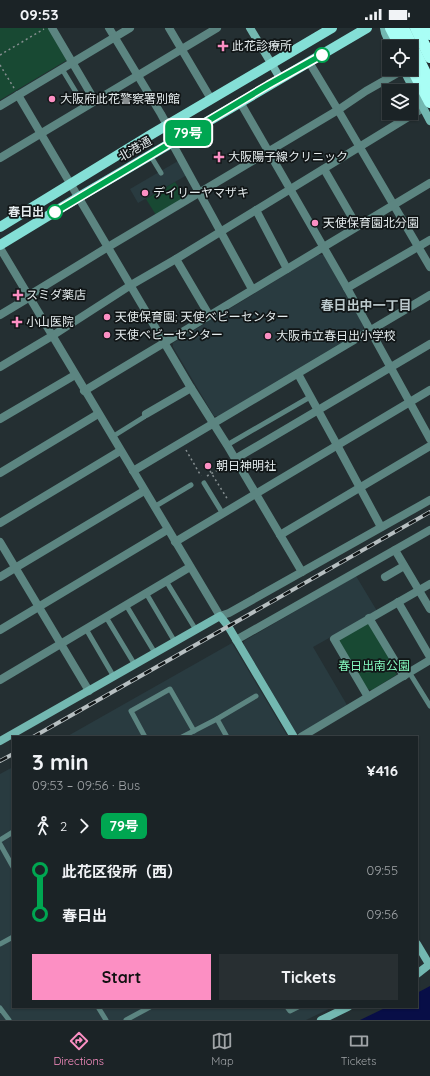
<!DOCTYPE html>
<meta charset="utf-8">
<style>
body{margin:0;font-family:Quicksand,"Noto Sans JP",sans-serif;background:#282f32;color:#f1f3f6;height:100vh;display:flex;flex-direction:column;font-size:15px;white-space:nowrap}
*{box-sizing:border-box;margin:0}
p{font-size:13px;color:#a0a4a7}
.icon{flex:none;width:22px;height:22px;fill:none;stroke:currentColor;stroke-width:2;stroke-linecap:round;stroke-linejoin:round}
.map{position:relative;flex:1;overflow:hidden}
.panel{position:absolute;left:12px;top:708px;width:406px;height:272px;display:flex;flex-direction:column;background:#1b2326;border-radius:0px;box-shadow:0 1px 3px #0004,0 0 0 1px #394043}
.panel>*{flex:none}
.badge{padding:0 8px;border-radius:6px;font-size:14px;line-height:26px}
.fabs{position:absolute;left:382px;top:12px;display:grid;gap:8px}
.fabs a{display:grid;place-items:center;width:36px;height:36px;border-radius:0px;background:#1b2326;box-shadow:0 1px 3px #0004,0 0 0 1px #394043;font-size:20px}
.map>.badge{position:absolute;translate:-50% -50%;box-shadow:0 0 0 2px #fff}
.legs{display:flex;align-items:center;gap:6px;height:44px;padding:0 20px;font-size:13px}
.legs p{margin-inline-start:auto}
.summary{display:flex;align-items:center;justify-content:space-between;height:68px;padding:0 20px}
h1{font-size:22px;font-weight:700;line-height:30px}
.button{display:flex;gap:8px;margin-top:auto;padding:8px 20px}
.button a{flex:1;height:46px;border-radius:0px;background:#fc8fc3;color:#111;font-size:16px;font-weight:700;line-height:46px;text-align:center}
.button a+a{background:#282f32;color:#f1f3f6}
ul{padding:0 20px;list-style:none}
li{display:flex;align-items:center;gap:14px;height:44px;font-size:15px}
li i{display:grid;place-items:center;width:6px;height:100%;margin:0 5px;background:currentColor}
li i::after{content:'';width:10px;height:10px;margin:-5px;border:3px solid;border-radius:50%;background:#1b2326}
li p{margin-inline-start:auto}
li:first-child i{background:linear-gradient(#0000 50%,currentColor 0)}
li:last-child i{background:linear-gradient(currentColor 50%,#0000 0)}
.status{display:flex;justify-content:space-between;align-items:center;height:28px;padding:0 20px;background:#1b2326;direction:ltr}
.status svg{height:11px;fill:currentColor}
.dock{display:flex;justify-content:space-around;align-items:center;height:56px;border-top:1px solid #394043;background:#1b2326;font-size:11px;color:#a0a4a7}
.dock a{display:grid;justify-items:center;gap:2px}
.dock .selected{color:#fc8fc3}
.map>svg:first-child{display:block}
.built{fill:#293b40}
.green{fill:#184933}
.water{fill:#080e47}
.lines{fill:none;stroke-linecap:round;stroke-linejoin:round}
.path{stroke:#858e90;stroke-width:1.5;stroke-dasharray:2 3;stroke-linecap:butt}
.lane{stroke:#5c8581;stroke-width:5}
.street{stroke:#5c8581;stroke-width:8}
.secondary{stroke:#73b8b1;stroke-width:8}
.primary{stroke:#84dfd6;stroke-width:10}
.highway{stroke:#a9fef5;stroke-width:12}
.rail-casing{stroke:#b7bfc1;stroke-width:4}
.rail{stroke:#111617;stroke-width:2.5;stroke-dasharray:8;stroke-linecap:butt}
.line-1-casing{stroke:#fff;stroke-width:9}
.line-1{stroke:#00a651;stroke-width:6}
.poi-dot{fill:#fc8fc3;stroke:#111617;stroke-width:1.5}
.stop-1-dot{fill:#fff;stroke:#00a651;stroke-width:2}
.labels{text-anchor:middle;stroke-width:3.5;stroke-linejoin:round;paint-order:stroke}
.poi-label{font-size:12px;fill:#e4ebed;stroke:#111617;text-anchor:start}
.street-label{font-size:12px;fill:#e4ebed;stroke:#111617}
.stop-label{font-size:12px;font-weight:bold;fill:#e4ebed;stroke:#111617;text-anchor:end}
.park-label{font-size:12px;fill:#85f9bf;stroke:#111617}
.neighbourhood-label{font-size:13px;font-weight:bold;fill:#bcc9cc;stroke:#111617}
</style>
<div class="status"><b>09:53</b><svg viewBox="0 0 49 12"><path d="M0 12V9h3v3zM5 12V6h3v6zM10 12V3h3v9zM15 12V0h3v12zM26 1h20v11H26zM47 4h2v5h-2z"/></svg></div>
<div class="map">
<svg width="430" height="992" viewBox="0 0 430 992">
<rect width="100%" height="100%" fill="#242f32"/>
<g class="built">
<path d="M178,133L187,147L138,175L130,161Z"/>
<path d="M318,227H324L363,297V302L219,388H214L173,319V315Z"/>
<path d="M356,548L377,583L313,619L347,677L300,706L296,705L244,617V613Z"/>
<path d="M232,615L288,709H66Z"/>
<path d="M13,739V979H333L306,992H0V746Z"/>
</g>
<g class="green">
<path d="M0,0H50L67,32L0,72Z"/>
<path d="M175,154L185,169L156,187L146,171Z"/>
<path d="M368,595L397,643L396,647L372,662L366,661L339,612Z"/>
</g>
<path class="water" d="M430,958V992H360L387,979H417V965Z"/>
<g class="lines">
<g class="path">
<path d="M0,27L44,1"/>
<path d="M0,37L14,60"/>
<path d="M186,422L201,448"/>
<path d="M210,443L228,472"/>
<path d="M207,448L228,436"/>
</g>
<g class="lane">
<path d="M62,41L85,79"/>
<path d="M150,127L161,145"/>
<path d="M112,409L144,389L146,386"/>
<path d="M227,417L310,369"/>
<path d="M204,455L223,486"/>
<path d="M154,479L191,457"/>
<path d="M166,553L196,602"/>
<path d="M146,565L175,614"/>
<path d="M126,577L155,625"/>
<path d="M106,589L135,637"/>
<path d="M86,601L114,649"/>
<path d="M409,644L430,678"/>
<path d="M217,691L256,668"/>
<path d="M145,709L131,683L170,661L194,703"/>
<path d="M182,709L217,691L227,709"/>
<path d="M0,812L13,804"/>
<path d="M0,816L13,839"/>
<path d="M0,916L13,909"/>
<path d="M98,979L106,992"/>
<path d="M287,979L290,983L298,979"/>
<path d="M0,980L9,992"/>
<path d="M126,992L150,979"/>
</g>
<g class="street">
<path d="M52,0L95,73"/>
<path d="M109,0L161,86L167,97L172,115L252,261"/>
<path d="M169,0L211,71"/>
<path d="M309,34L338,82L430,239"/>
<path d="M18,67L191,360L227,417L302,544"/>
<path d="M240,74L347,260L430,411"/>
<path d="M0,78L130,0"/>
<path d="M0,130L217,0"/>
<path d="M324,141L357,198"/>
<path d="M256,182L287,241"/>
<path d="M0,220L220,588L229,585L430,472"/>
<path d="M176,231L209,287"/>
<path d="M347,260L430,212"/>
<path d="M0,287L25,272L28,268L108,219L338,82L366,63L403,42"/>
<path d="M0,339L52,308L131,257L176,231L423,80"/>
<path d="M298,346L337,417L381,499"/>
<path d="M84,363L430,155"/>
<path d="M146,386L191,360"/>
<path d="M0,391L75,347"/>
<path d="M235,431L430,316"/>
<path d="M133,443L430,267"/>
<path d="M0,445L98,386"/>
<path d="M0,495L120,423"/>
<path d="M280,507L430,418"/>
<path d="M0,514L89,663"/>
<path d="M175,514L430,362"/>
<path d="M395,522L430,581"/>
<path d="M0,549L144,463"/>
<path d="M385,549L404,538"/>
<path d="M398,574L430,629"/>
<path d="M369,590L404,648"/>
<path d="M0,602L167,502"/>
<path d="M236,612L430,502"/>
<path d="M0,652L190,539"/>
<path d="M368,669L334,611L430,556"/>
<path d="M301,709L430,632"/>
</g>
<g class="secondary">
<path d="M250,0L280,50"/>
<path d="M384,0L385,5L391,19"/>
<path d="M403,41L430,93"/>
<path d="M0,713L220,588L228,598L294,709"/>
<path d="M417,916L429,936"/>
<path d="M417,946L430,936"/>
<path d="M321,992L348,979"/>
</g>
<g class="primary">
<path d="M0,199L152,106L332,0"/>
<path d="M0,217L79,169L367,0"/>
</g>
<g class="highway">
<path d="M391,0L401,19"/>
<path d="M403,0L430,55"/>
<path d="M416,0L430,29"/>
<path d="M427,0L430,6"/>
<path d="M411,38L430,74"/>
</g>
<defs>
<g id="rail">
<path d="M33,709L430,484"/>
<path d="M0,733L13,726"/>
</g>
</defs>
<use href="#rail" class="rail-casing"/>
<use href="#rail" class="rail"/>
</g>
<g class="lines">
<defs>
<path id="line-1" d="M55,184L268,57L322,27"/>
</defs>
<use href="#line-1" class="line-1-casing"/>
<use href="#line-1" class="line-1"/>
</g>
<g class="poi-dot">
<path d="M221 12h4v4h4v4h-4v4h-4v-4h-4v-4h4z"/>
<circle cx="52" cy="71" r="4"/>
<path d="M217 123h4v4h4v4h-4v4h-4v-4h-4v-4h4z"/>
<circle cx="145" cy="165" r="4"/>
<circle cx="315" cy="195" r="4"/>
<path d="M16 261h4v4h4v4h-4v4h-4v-4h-4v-4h4z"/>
<circle cx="107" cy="289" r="4"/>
<path d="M15 288h4v4h4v4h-4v4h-4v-4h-4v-4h4z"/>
<circle cx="107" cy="307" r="4"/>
<circle cx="268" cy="308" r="4"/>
<circle cx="208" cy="438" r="4"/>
</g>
<g class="stop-1-dot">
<circle cx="322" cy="27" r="7"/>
<circle cx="55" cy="184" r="7"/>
</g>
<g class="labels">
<g class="poi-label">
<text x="232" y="22">此花診療所</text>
<text x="60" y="75">大阪府此花警察署別館</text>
<text x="228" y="133">大阪陽子線クリニック</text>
<text x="153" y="169">デイリーヤマザキ</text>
<text x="323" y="199">天使保育園北分園</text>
<text x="26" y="271">スミダ薬店</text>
<text x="115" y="293">天使保育園; 天使ベビーセンター</text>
<text x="26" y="298">小山医院</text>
<text x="115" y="311">天使ベビーセンター</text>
<text x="276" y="312">大阪市立春日出小学校</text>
<text x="216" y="442">朝日神明社</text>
</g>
<g class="street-label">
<text transform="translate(135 121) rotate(-30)" y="4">北港通</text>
</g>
<g class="stop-label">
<text x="44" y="188">春日出</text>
</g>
<g class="park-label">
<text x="374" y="642">春日出南公園</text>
</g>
<g class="neighbourhood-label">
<text x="366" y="282">春日出中一丁目</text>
</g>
</g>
</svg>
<div class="fabs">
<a><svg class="icon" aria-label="locate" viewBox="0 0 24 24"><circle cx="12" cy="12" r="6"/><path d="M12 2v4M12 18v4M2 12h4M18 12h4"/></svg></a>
<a><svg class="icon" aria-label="layers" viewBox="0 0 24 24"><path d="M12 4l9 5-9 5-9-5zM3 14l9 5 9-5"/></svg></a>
</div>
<b class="badge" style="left:188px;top:105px;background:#00a651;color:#fff">79号</b>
<section class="panel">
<div class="summary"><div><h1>3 min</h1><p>09:53 – 09:56 · Bus</p></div><b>¥416</b></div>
<div class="legs"><svg class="icon" aria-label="walk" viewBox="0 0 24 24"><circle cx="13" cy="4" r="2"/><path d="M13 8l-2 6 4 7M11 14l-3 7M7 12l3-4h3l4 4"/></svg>2<svg class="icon" aria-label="forward" viewBox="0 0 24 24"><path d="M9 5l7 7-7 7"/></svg><b class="badge" style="background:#00a651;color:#fff">79号</b></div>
<ul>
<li><i style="color:#00a651"></i><b>此花区役所（西）</b><p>09:55</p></li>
<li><i style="color:#00a651"></i><b>春日出</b><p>09:56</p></li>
</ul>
<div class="button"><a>Start</a><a>Tickets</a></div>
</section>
</div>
<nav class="dock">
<a class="selected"><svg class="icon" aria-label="directions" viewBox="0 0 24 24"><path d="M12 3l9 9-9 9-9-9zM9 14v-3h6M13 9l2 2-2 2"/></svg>Directions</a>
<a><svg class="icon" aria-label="map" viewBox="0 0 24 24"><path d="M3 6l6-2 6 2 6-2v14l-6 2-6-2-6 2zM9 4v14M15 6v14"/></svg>Map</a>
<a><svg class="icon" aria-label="tickets" viewBox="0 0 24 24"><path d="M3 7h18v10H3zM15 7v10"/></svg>Tickets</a>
</nav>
